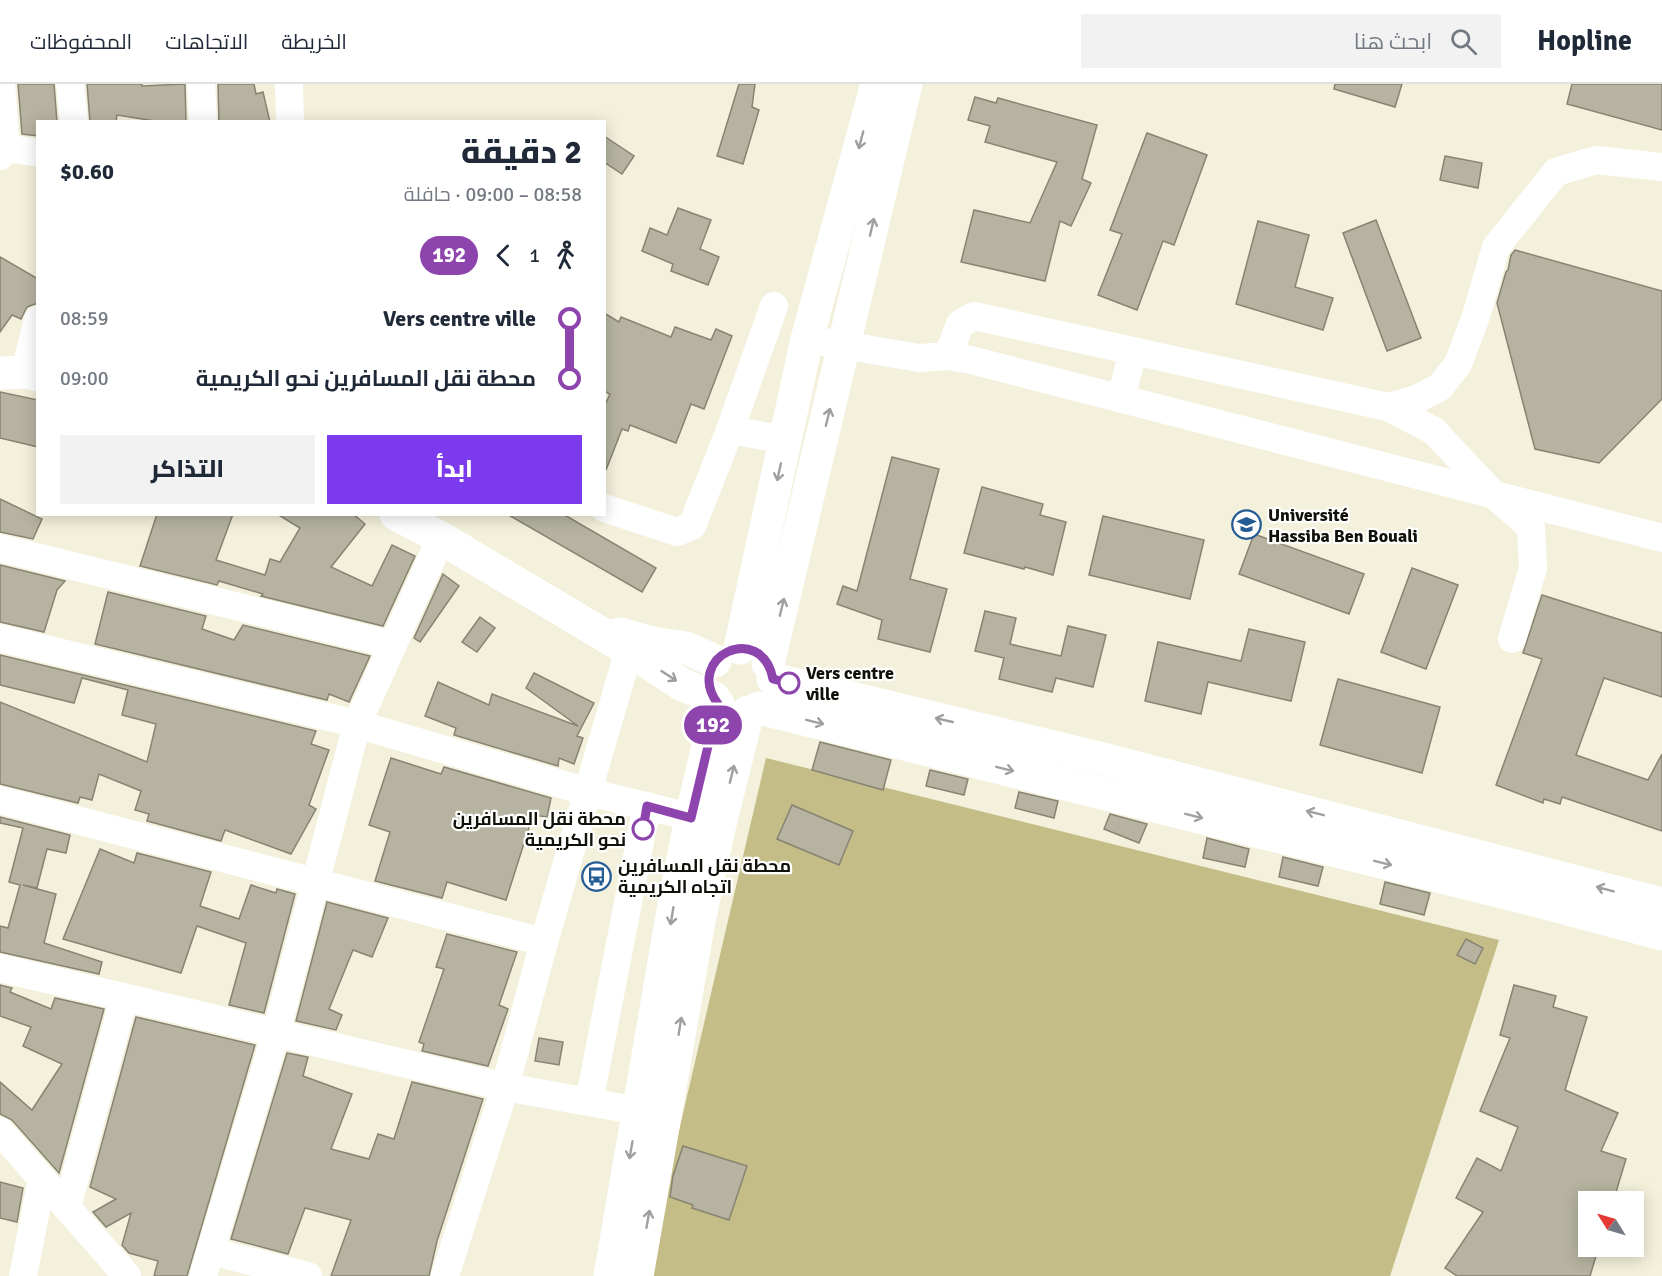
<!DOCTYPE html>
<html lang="ar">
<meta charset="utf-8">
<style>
body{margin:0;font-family:Signika,Cairo,sans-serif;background:#f2f2f3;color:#1f2937;direction:rtl;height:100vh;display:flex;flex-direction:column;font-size:22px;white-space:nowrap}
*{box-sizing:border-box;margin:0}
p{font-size:20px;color:#747a83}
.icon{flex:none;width:33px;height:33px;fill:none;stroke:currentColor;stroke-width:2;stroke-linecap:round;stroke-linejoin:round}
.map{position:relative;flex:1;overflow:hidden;direction:ltr}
.details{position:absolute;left:36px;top:36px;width:570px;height:396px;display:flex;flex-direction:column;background:#fff;border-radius:0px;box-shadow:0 3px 15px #0003;direction:rtl}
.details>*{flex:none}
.badge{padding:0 12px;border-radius:20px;font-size:21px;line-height:39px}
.needle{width:39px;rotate:307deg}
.buttons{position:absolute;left:1578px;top:1107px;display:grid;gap:12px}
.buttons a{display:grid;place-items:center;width:66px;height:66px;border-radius:0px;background:#fff;box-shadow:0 3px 15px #0003;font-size:30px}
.map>.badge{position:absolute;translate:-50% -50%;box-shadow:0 0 0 3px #fff}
.legs{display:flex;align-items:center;gap:9px;height:66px;padding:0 24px;font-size:20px}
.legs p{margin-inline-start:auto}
.overview{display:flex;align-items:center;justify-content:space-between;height:102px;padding:0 24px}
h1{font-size:33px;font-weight:800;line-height:45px}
.button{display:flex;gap:12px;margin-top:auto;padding:12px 24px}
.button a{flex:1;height:69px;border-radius:0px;background:#7c3aed;color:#fff;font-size:24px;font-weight:800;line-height:69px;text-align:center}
.button a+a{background:#f2f2f3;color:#1f2937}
ul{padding:0 24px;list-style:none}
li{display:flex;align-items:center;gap:21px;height:60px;font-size:22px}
li i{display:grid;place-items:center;width:9px;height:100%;margin:0 8px;background:currentColor}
li i::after{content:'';width:15px;height:15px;margin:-8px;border:4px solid;border-radius:50%;background:#fff}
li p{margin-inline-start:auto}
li:first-child i{background:linear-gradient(#0000 50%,currentColor 0)}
li:last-child i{background:linear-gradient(currentColor 50%,#0000 0)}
header{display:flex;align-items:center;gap:36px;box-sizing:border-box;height:84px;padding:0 30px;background:#fff;border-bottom:2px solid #e0e1e3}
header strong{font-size:28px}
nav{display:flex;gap:33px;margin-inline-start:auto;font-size:21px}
.search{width:420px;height:54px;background:#f2f2f3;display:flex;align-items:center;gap:15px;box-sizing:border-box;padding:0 21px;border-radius:0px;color:#747a83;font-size:22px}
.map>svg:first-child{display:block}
.green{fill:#c4bd88}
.building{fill:#b6b4a0;stroke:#878472;stroke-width:1.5}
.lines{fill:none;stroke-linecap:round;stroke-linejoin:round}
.minor{stroke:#fff;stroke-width:28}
.major{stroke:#fff;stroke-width:33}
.oneway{stroke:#a09f9d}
.line-1-casing{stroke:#fff;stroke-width:14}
.line-1{stroke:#8e44ad;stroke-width:9}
.stop-1-dot{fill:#fff;stroke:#8e44ad;stroke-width:3}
.labels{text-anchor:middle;stroke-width:4.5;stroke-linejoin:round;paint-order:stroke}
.poi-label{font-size:18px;font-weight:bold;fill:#111009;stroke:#fff;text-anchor:start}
.stop-label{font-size:18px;font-weight:bold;fill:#111009;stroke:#fff;text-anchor:start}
</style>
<header>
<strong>Hopline</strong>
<div class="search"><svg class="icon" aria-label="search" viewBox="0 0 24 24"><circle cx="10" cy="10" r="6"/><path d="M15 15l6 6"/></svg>ابحث هنا</div>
<nav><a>الخريطة</a><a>الاتجاهات</a><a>المحفوظات</a></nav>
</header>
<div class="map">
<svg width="1662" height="1192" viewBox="0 0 1662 1192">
<rect width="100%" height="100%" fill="#f3f0db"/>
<path class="green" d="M766,674L1499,856L1390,1192H645Z"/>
<g class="building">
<path d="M18,0H54L57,38H38V52L22,50Z"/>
<path d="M87,0H142V2L185,0L186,38H161L117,31L116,38H90Z"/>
<path d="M218,0H254L256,10L263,8L270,38H219Z"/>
<path d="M739,0H755L752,23L759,26L743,80L717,72Z"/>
<path d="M1335,0H1402L1395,23L1334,5Z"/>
<path d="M1572,0H1662V46L1567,20Z"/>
<path d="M975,13L996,19L998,14L1097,41L1082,95L1091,99L1071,142L1060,137L1045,197L961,178L974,126L1030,139L1057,78L985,58L990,42L968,36Z"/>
<path d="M1147,49L1207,71L1174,161L1163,157L1137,226L1098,211L1122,150L1110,146Z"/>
<path d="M604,52L634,72L622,90L604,78Z"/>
<path d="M1445,72L1482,79L1478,104L1440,96Z"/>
<path d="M678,124L711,136L700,165L719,173L708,201L671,187L673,180L642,167L650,144L667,151Z"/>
<path d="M1376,136L1421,254L1387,267L1343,149Z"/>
<path d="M1258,137L1309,151L1295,203L1333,214L1323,246L1236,220Z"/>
<path d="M1515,166L1662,207V315L1599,379L1535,365L1497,219L1506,188L1508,186L1511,171Z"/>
<path d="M0,173L38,195V219L27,223L21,235L12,231L0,248Z"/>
<path d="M604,229L619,238L621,233L671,253L675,243L711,256L716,245L732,252L704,325L691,320L676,359L630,341L628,347L622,345L606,386L604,323L610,310L604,307Z"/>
<path d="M0,308L38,316V363L0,354Z"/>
<path d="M892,373L939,385L910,495L947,505L930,568L878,555L882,536L837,520L843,502L857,507Z"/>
<path d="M982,403L1043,420L1040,431L1066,438L1053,491L1025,483L1024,485L964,469Z"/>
<path d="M0,415L42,435L33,455L0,448Z"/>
<path d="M157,430H233L216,476L265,491L270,475L280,478L300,444L277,430H353L365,440L331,483L372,502L392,461L415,472L383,542L261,512L263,510L219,497L217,501L140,482Z"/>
<path d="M507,430H563L656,484L642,508Z"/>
<path d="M1103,432L1204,456L1190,515L1089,491Z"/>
<path d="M1254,450L1364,490L1349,530L1239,490Z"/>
<path d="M0,481L65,497L57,506L44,548L0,538Z"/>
<path d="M1412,484L1458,501L1426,585L1381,568Z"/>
<path d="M443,490L459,502L420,558L414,554Z"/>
<path d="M108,508L206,532L202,545L234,556L243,541L370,572L349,618L329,610L327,616L95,560Z"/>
<path d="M1542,511L1662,549V613L1604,594L1576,671L1648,696L1662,670V747L1562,713L1560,720L1544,715L1543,719L1496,701L1542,575L1523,569Z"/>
<path d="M985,527L1016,534L1010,560L1061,572L1068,542L1106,551L1093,603L1056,594L1052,608L999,595L1004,574L975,567Z"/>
<path d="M480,533L495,544L477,568L462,558Z"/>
<path d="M1249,545L1305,558L1291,617L1208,598L1201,630L1145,617L1158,558L1241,577Z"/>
<path d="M0,571L316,647L311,660L329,666L309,721L316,725L291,770L225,746L221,757L147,737L149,730L135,726L141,707L99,690L92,716L80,713L78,719L0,700V618L147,678L156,640L122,631L128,606L82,594L74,619L0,601Z"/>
<path d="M534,589L594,619L577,652L583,654L574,680L559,674L558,682L454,651L456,644L425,632L438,598L489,621L492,610L578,642L526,604Z"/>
<path d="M1338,595L1440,623L1422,689L1320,661Z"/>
<path d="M820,658L891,676L883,706L812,686Z"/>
<path d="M391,674L441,690L444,683L551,714L547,733L533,731L506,816L447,798L442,814L375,797L390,748L369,741Z"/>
<path d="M930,686L968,695L964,711L926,702Z"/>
<path d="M1019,708L1058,717L1054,734L1015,724Z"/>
<path d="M792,721L853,747L839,781L777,755Z"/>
<path d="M1110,730L1147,740L1139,759L1104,745Z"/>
<path d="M0,733L70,751L66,769L47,765L37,804L23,801L56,810L44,859L102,878L99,890L0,868V842L8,844L20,801L9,798L23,744L0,739Z"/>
<path d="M1207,754L1249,765L1245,783L1203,774Z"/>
<path d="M100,765L134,779L137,769L211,788L200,822L239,835L251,801L276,809L277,805L295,810L264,929L229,921L246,859L197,842L181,889L63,855Z"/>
<path d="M1283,773L1323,783L1318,802L1279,793Z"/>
<path d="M1385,798L1430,809L1424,831L1380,820Z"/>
<path d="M327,818L388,834L372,873L353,866L329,925L342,931L336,946L296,937Z"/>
<path d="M447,850L517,868L499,921L508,925L488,982L422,967L424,960L419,958L444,885L436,883Z"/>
<path d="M1466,855L1483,864L1475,880L1457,871Z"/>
<path d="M0,901L12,904L10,908L51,925L55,914L104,925L59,1089L12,1036L0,1030V998L32,1026L62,980L23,962L31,943L0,932Z"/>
<path d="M1514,901L1556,912L1553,923L1587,933L1565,1006L1618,1029L1601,1067L1626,1075L1613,1118H1588V1162H1599L1590,1192H1457L1445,1184L1483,1128L1456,1114L1477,1074L1501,1087L1518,1043L1480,1027L1510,954L1500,951Z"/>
<path d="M136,933L255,961L187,1192H154L158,1177L129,1169L122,1161L131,1129L106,1143L93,1128L116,1115L90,1103Z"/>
<path d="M539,954L563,958L559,981L535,977Z"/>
<path d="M287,969L308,973L303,992L352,1010L331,1065L369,1075L378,1050L394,1055L412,998L483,1015L437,1157L429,1192H331L351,1136L305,1124L288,1170L231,1155Z"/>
<path d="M683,1062L747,1082L729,1136L692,1124L693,1121L670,1113L673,1092Z"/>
<path d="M0,1098L23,1104L17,1138L0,1134Z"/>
</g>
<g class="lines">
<g class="minor">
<path d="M1,0L6,64"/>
<path d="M70,0L74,38"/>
<path d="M201,0L203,38"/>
<path d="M289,0L290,38"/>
<path d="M0,72L6,64L38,69"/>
<path d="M1662,83L1596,76L1556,88L1496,163L1476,232L1458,280L1440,303L1417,315L1388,323L974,232L960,240L948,272L971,276L1662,454"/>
<path d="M807,255L919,274L948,272"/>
<path d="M25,288L38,235"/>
<path d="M1121,315L1133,267"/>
<path d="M1388,323L1434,347L1494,411L1531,443L1533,484L1512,555"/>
<path d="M730,346L786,356"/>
<path d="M604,424L677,448L692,442L730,346L774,222"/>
<path d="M0,464L393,561"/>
<path d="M0,554L357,640L588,708L712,738"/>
<path d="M0,716L544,858"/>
<path d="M0,884L505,1003L661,1031"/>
<path d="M589,1018L647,722"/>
<path d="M0,1047L127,1192"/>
<path d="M67,1123L124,914"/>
<path d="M211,1167L308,1192"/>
<path d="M23,1192L42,1095"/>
<path d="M203,1192L276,949L357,640L441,454"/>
<path d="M445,1192L505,1003L544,858L629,566"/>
</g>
<g class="major">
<path d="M0,289L25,288L38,291"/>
<path d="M396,430L441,454L629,566L681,600L714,614"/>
<path d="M620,550L652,559L686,564L715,577"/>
<path d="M740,564L807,255L877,0"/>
<path d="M768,580L906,0"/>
<path d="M773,595L1103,675L1662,820"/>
<path d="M759,624L1538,817L1662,850"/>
<path d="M610,1192L675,815L691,734L718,620"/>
<path d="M637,1192L699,837L720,740L748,628"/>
</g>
</g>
<defs><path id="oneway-shaft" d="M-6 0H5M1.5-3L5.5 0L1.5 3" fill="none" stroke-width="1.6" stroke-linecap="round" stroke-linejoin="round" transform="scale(1.5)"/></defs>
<g class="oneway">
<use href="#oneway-shaft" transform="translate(861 56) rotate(105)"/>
<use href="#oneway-shaft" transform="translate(872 143) rotate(-77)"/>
<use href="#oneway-shaft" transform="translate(828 333) rotate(-76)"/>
<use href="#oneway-shaft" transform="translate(779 388) rotate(102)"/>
<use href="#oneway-shaft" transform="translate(782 523) rotate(-76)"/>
<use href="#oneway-shaft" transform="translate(669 592) rotate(33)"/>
<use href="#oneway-shaft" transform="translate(944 636) rotate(-167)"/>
<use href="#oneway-shaft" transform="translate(815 638) rotate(14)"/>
<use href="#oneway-shaft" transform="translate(1005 685) rotate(14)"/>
<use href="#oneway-shaft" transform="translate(732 690) rotate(-76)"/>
<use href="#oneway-shaft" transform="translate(1315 729) rotate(-166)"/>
<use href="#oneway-shaft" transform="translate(1194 732) rotate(14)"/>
<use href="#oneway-shaft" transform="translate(1383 779) rotate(14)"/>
<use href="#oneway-shaft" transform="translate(1605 805) rotate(-165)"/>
<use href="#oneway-shaft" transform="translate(672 832) rotate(99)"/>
<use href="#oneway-shaft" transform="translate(680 942) rotate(-81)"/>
<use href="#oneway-shaft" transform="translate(631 1066) rotate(100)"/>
<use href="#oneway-shaft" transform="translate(648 1135) rotate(-80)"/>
</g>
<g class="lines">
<defs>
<path id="line-1" d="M643,745L647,722L691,734L718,620C683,573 761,536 773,595L789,599"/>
</defs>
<use href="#line-1" class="line-1-casing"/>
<use href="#line-1" class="line-1"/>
</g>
<defs>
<symbol id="university-ring" viewBox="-11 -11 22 22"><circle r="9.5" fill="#fff" stroke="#245b93" stroke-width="1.5"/><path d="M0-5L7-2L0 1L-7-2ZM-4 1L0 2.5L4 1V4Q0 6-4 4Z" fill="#245b93"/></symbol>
<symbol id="bus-ring" viewBox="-11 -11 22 22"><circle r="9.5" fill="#fff" stroke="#245b93" stroke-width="1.5"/><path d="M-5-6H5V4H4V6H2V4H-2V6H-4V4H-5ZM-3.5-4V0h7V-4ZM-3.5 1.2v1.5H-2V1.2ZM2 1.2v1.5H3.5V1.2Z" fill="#245b93"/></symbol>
</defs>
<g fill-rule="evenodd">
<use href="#university-ring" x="1230" y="424" width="33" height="33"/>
<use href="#bus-ring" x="580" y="776" width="33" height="33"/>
</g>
<g class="stop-1-dot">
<circle cx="789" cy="599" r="10"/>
<circle cx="643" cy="745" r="10"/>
</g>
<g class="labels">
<g class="poi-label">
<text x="1268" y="437">Université<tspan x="1268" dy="21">Hassiba Ben Bouali</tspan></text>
<text x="618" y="788">محطة نقل المسافرين<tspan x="618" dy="21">اتجاه الكريمية</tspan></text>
</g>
<g class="stop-label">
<text x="806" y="595">Vers centre<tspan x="806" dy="21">ville</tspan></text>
<text x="626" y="741" text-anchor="end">محطة نقل المسافرين<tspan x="626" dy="21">نحو الكريمية</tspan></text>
</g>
</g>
</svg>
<div class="buttons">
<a><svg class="needle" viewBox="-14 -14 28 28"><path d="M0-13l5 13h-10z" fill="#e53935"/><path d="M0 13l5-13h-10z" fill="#747a83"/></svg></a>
</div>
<b class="badge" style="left:713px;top:641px;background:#8e44ad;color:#fff">192</b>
<section class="details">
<div class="overview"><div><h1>2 دقيقة</h1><p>08:58 – 09:00 · حافلة</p></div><b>$0.60</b></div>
<div class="legs"><svg class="icon" aria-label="walk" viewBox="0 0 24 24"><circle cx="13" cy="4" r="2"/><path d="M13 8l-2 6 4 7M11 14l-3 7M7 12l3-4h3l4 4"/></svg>1<svg class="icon" aria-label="back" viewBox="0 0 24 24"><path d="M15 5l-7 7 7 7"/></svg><b class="badge" style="background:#8e44ad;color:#fff">192</b></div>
<ul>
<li><i style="color:#8e44ad"></i><b>Vers centre ville</b><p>08:59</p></li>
<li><i style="color:#8e44ad"></i><b>محطة نقل المسافرين نحو الكريمية</b><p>09:00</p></li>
</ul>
<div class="button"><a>ابدأ</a><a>التذاكر</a></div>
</section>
</div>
